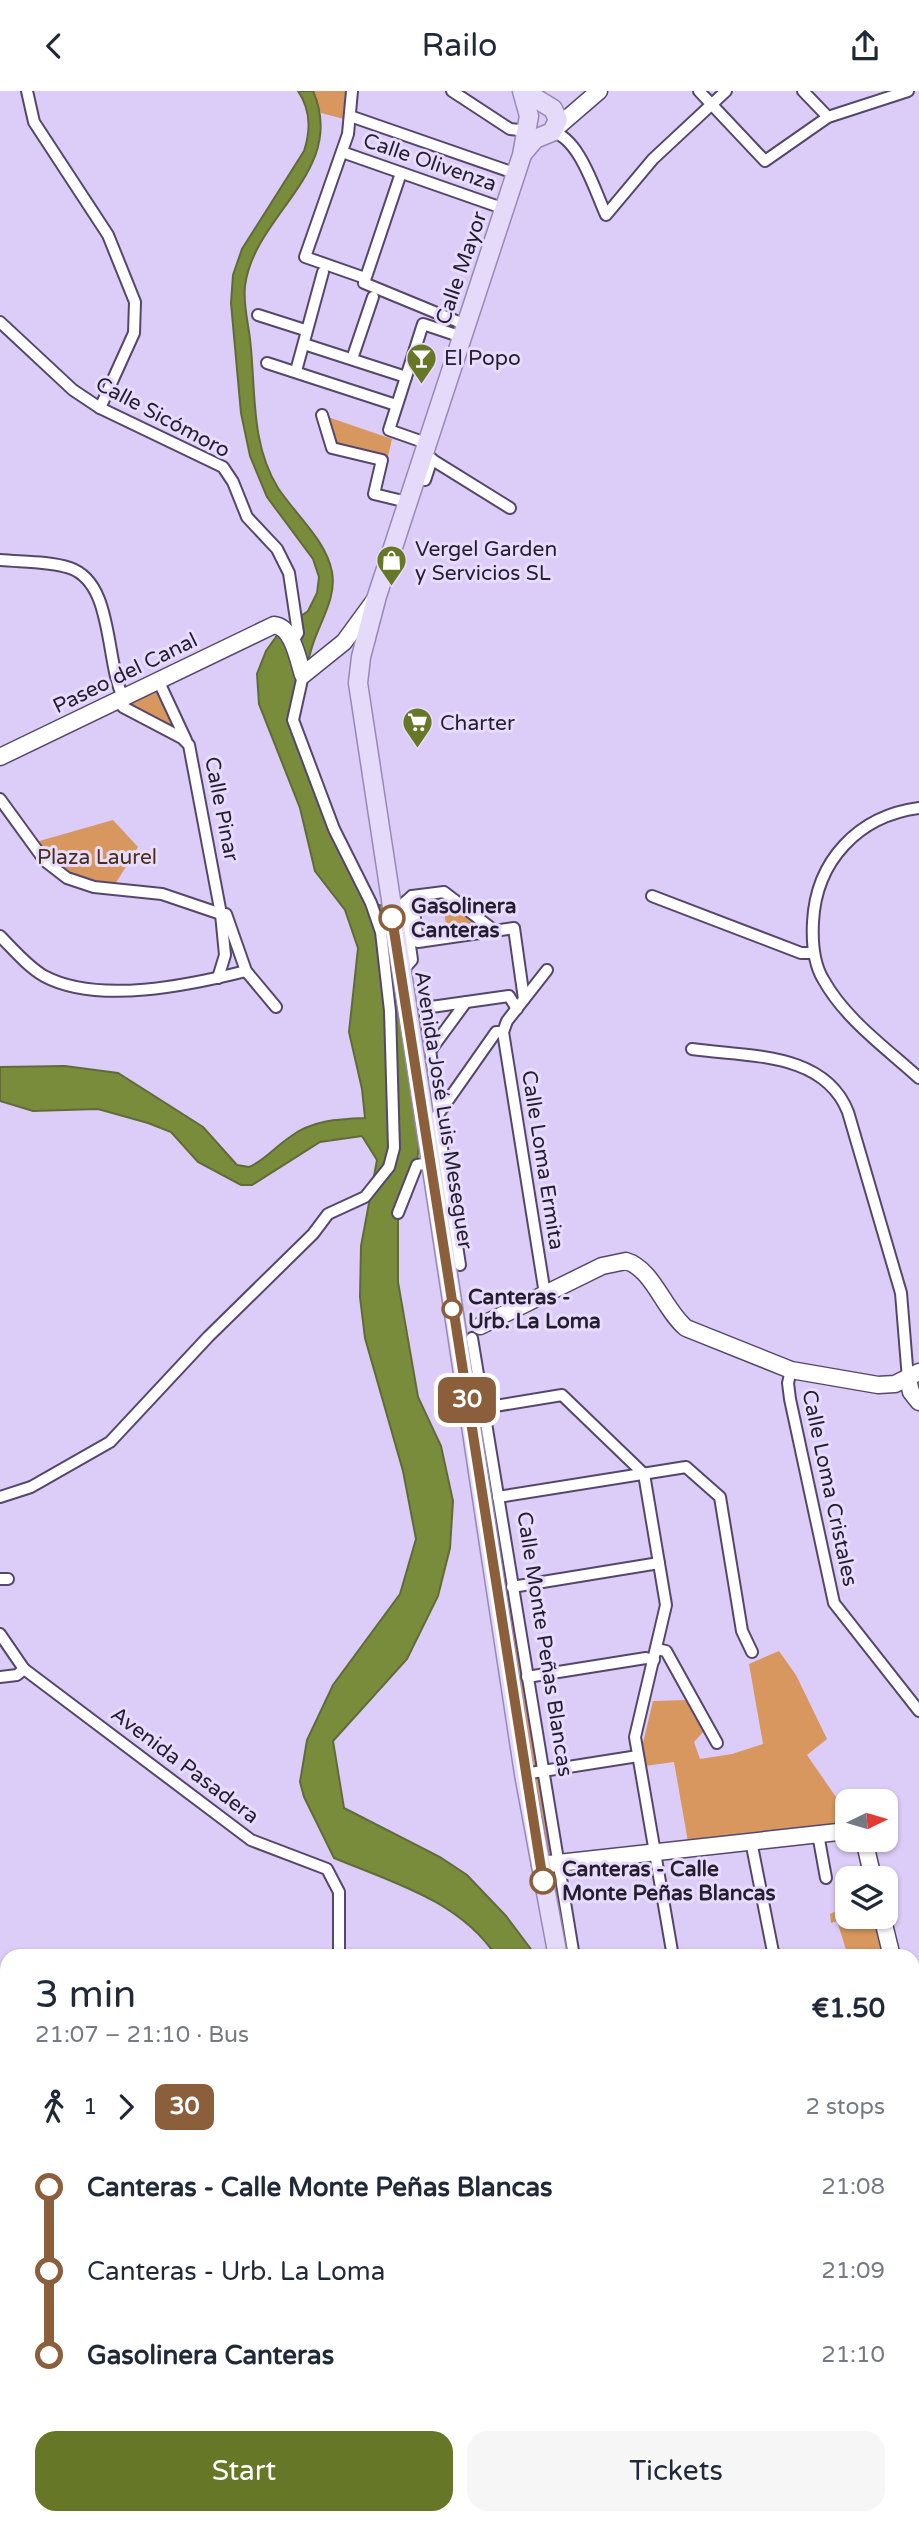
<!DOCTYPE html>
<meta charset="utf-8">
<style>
body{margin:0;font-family:"Varela Round",sans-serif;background:#f6f6f7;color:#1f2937;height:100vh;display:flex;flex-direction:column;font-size:26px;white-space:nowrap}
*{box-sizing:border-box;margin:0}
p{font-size:23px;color:#747a83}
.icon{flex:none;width:38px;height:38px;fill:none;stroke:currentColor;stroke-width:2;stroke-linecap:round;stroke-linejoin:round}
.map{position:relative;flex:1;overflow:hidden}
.drawer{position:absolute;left:0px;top:1858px;width:920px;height:576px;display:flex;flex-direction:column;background:#fff;border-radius:21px 21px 0 0;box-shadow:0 2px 5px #0004}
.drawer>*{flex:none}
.badge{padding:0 14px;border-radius:10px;font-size:24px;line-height:46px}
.needle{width:46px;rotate:85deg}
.controls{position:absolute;left:835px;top:1698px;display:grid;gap:14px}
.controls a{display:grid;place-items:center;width:63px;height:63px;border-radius:14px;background:#fff;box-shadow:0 2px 5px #0004;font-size:35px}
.map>.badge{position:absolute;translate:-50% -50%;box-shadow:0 0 0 4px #fff}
.legs{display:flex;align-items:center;gap:10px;height:77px;padding:0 35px;font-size:23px}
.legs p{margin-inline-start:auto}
.overview{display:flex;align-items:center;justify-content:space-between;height:119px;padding:0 35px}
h1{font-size:38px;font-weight:600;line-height:52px}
.button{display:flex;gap:14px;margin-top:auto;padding:14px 35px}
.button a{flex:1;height:80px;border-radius:21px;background:#667827;color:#fff;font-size:28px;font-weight:600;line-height:80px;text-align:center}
.button a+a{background:#f6f6f7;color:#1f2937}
ul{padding:0 35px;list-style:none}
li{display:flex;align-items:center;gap:24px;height:84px;font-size:26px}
li i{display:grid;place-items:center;width:10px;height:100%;margin:0 9px;background:currentColor}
li i::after{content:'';width:18px;height:18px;margin:-9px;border:5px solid;border-radius:50%;background:#fff}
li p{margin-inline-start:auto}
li:first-child i{background:linear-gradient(#0000 50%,currentColor 0)}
li:last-child i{background:linear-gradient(currentColor 50%,#0000 0)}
header{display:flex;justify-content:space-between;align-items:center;height:91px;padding:0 35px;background:#fff;font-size:32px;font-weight:600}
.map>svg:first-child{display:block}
.built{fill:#d2c1f2}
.green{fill:#d8975e}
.water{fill:#798c3c;stroke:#606b38;stroke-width:2}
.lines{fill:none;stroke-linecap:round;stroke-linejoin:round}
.street-casing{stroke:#55476b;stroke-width:14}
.secondary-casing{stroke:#55476b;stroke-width:19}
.primary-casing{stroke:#9889b2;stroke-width:21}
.street{stroke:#fff;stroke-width:10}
.secondary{stroke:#fff;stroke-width:16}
.primary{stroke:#e6dafb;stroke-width:18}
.line-1-casing{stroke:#fff;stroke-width:16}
.line-1{stroke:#8b5e3c;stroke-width:10}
.stop-1-dot{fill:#fff;stroke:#8b5e3c;stroke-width:3.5}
.labels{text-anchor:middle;stroke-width:6;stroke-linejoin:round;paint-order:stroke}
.street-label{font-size:21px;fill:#241e2e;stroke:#e8dcfe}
.poi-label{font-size:21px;fill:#241e2e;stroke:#e8dcfe;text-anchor:start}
.park-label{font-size:21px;fill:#4a2f16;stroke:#e8dcfe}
.stop-label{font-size:21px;font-weight:bold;fill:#241e2e;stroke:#e8dcfe;text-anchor:start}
</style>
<header><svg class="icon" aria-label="back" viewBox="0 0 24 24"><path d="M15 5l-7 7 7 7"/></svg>Railo<svg class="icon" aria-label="share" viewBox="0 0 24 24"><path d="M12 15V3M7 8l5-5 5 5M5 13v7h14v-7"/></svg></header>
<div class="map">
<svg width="919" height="2434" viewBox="0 0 919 2434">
<rect width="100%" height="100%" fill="#dccdf8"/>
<path class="built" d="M343,2427H467V2434H347Z"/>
<g class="green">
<path d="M313,0H346L344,28L321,22Z"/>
<path d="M322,324L392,348L387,370L332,357Z"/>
<path d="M158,589L189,654L123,616Z"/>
<path d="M113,729L138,756L114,795L100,797L58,782L36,751Z"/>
<path d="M442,807L477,833L475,837L447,840Z"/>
<path d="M472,1248L574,1865H558L457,1250Z"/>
<path d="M779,1560L796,1584L827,1648L807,1664L847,1722V1734L688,1751L674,1671L645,1675L642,1656L653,1610L687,1609L704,1640L694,1651L700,1668L732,1663L763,1653L749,1573Z"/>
<path d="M847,1815V1825H877L887,1865H848L837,1830L831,1832L830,1823Z"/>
</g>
<path class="water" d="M298,0H313C348,80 254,123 245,195C243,214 248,230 250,248C256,298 250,352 278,397C295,423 326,449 332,481C337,507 319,532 312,556C307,573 296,612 297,629C298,641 307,657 311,668C330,719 351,766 375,813L384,815L420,1035L417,1074L398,1122V1191L418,1306L441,1355L453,1410L450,1457L438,1505L407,1568L333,1650L344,1717L440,1766L467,1784L506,1825L536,1865H496C460,1810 392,1791 334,1767L304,1706L300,1691L307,1649L333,1594L400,1503L416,1448L403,1380L365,1247L360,1206L361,1155L377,1069L362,1045L320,1051L252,1094H241L198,1071L171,1041L148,1032L98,1018L33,1020L0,1010V976L65,975L118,982L203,1036L237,1074L249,1076C264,1070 276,1055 290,1046C312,1029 339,1028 365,1027L362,998L349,941L358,857L345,819L315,780L300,717L259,613L257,583L266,560L281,539L308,520L317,502L319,486L313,468L267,406L250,365L241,322L231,212L233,184L242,158L304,60C311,39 311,19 298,0Z"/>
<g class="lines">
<defs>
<g id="street">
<path d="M27,0L34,31L108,144L135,211L134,242L100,317"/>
<path d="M352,0L348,43L305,166L365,187"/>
<path d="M452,0L510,38L528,40"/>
<path d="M699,0L765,70L828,26L908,0"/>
<path d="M803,0L828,26"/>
<path d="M350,25L517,83"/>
<path d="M552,41C579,46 595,100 606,124L653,68L726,0"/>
<path d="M342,61L505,118"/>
<path d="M401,82L364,192L466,234"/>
<path d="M258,224L305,239"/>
<path d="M0,231L73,299L100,317L223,376L233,391L247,426L277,458L289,482L298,542L292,552"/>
<path d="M304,253L406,286"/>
<path d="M352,268L373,206"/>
<path d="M267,272L396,314"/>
<path d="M296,280L323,181"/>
<path d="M322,324L332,357L382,369L374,403L407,411"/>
<path d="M426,352L389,339L423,233L462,246"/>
<path d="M423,363L510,417"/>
<path d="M425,389L432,368"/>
<path d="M0,469C22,471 48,470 70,477C114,492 105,570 123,606"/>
<path d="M158,589L186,649"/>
<path d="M119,608L123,616L182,647L189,654L221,823L225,864L218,887"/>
<path d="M0,708L45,770L67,787L94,796L162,803L221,823"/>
<path d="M919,717C858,725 816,770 813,831C812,850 813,871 823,888C845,928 886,957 919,987"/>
<path d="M412,805L418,851L514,837L524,908"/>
<path d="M652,805L801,862H814"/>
<path d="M226,823L246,880L276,916"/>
<path d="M0,845C14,859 27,875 44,885C98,914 190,894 246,880"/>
<path d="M400,882L412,869L404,812L412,805L444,801L495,840"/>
<path d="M503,941L545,1203"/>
<path d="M692,958C747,966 824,960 848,1021L901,1202L908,1288"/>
<path d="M430,960L466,911"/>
<path d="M439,1022L424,917L509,905L517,918"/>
<path d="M437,1025L496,941H503L507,930L547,879"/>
<path d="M437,1025L460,1174"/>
<path d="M398,1122L417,1074L430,1072"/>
<path d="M472,1247L574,1866"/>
<path d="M791,1279L788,1292L790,1308L834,1512L919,1620"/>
<path d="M483,1317L562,1304L644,1383L666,1514L635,1646L673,1866"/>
<path d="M0,1406L31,1396L110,1351L208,1246L313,1143L328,1123L365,1106L389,1076L394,1057L390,920L381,841L371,812L334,738L293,629L303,584"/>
<path d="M498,1406L686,1376L720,1406L742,1540L752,1561"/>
<path d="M0,1488H8"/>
<path d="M512,1496L659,1472"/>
<path d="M0,1543L24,1578L251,1749L327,1778L339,1801V1866"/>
<path d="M656,1558L666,1560L717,1652"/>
<path d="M0,1586L17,1584L24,1578"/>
<path d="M527,1586L646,1567L654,1569"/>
<path d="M524,1683L638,1665"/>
<path d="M818,1743L826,1787"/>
<path d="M751,1750L774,1866"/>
<path d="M914,2170L919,2181"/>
<path d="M914,2390L919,2401"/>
<path d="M745,2427L746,2434"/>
<path d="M823,2427L826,2434"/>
</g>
<g id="secondary">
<path d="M555,38L599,0"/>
<path d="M0,666L274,534C293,536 298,569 303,584L344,551L374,510"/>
<path d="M480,1235L602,1175L626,1170C653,1178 664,1219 686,1237L791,1279L878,1294L895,1293L919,1281"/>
<path d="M908,1288L911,1301L919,1311"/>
<path d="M858,1748L866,1757L873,1787"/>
<path d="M540,1774L847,1740"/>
<path d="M882,1825L892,1866"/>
<path d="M914,1955L919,1977"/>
</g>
<g id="primary">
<path d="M522,0L529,25L522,64L377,505L361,566L358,592L524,1683L558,1866"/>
<path d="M524,0L553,18L558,29L552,41L535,48L524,61"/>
<path d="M727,2427L728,2434"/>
</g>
</defs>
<use href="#street" class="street-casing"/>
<use href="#secondary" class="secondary-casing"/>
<use href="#primary" class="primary-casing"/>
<use href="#street" class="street"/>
<use href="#secondary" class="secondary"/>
<use href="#primary" class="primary"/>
</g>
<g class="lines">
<defs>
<path id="line-1" d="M392,827L543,1790"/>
</defs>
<use href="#line-1" class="line-1-casing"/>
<use href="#line-1" class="line-1"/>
</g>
<defs>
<symbol id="bar-pin" viewBox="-11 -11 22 30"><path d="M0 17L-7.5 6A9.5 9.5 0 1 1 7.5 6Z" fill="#667827" stroke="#e8dcfe"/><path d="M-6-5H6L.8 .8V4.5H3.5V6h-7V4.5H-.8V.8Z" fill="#fff"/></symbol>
<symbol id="shop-pin" viewBox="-11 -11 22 30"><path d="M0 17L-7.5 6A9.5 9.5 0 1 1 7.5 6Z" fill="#667827" stroke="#e8dcfe"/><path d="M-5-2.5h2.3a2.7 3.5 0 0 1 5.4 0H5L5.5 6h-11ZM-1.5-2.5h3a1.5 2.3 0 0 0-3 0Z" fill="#fff"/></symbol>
<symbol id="supermarket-pin" viewBox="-11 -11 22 30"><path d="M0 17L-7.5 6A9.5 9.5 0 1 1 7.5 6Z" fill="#667827" stroke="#e8dcfe"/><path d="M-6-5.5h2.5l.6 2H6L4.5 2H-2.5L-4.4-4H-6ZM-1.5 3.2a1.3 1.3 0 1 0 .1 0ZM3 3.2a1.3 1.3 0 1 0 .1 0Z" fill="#fff"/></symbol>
</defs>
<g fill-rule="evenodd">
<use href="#bar-pin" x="404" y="250" width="35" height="47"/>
<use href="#shop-pin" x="374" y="452" width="35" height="47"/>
<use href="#supermarket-pin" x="400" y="614" width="35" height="47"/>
</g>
<g class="stop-1-dot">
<circle cx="392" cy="827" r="12"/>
<circle cx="452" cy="1218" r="9"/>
<circle cx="543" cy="1790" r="12"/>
</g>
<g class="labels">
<g class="street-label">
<text transform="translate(430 71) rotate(19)" y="7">Calle Olivenza</text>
<text transform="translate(461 177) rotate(-71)" y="7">Calle Mayor</text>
<text transform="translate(163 326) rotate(28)" y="7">Calle Sicómoro</text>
<text transform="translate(125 582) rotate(-26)" y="7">Paseo del Canal</text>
<text transform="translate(222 718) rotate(79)" y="7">Calle Pinar</text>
<text transform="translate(444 1019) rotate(81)" y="7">Avenida José Luis Meseguer</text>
<text transform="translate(543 1069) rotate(81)" y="7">Calle Loma Ermita</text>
<text transform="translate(830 1397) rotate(78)" y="7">Calle Loma Cristales</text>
<text transform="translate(545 1553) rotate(81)" y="7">Calle Monte Peñas Blancas</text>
<text transform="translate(185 1674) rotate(37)" y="7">Avenida Pasadera</text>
</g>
<g class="poi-label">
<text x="444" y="274">El Popo</text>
<text x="415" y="465">Vergel Garden<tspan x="415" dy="24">y Servicios SL</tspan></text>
<text x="440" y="639">Charter</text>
</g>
<g class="park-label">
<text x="97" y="773">Plaza Laurel</text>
</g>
<g class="stop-label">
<text x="411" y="822">Gasolinera<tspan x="411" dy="24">Canteras</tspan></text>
<text x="468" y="1213">Canteras -<tspan x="468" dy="24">Urb. La Loma</tspan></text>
<text x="562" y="1785">Canteras - Calle<tspan x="562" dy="24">Monte Peñas Blancas</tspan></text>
</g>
</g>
</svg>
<div class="controls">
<a><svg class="needle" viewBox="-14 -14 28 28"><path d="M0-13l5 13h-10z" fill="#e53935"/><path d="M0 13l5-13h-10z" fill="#747a83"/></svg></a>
<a><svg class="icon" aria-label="layers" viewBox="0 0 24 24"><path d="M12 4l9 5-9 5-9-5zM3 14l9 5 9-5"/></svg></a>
</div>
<b class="badge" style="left:467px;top:1309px;background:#8b5e3c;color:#fff">30</b>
<section class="drawer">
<div class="overview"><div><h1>3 min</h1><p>21:07 – 21:10 · Bus</p></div><b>€1.50</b></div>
<div class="legs"><svg class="icon" aria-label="walk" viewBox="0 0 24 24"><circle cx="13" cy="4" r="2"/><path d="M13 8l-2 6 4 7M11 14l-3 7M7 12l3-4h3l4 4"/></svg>1<svg class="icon" aria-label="forward" viewBox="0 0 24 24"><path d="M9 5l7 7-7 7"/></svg><b class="badge" style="background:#8b5e3c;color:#fff">30</b><p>2 stops</p></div>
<ul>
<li><i style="color:#8b5e3c"></i><b>Canteras - Calle Monte Peñas Blancas</b><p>21:08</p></li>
<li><i style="color:#8b5e3c"></i><span>Canteras - Urb. La Loma</span><p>21:09</p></li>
<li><i style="color:#8b5e3c"></i><b>Gasolinera Canteras</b><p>21:10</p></li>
</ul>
<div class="button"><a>Start</a><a>Tickets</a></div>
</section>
</div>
